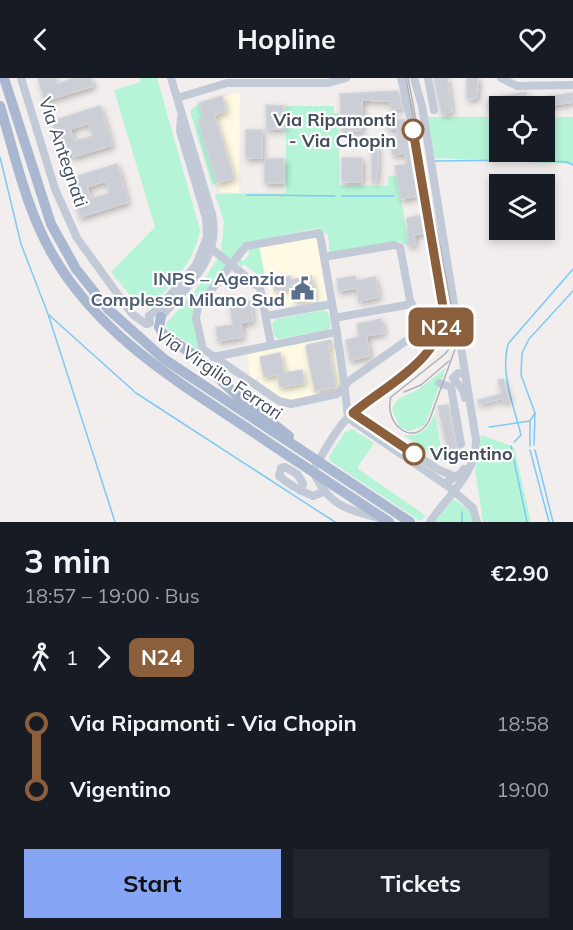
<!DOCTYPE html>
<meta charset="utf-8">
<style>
body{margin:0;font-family:Mulish,sans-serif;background:#20242c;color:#f1f3f6;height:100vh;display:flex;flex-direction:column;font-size:22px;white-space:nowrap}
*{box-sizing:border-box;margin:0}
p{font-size:20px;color:#9ea1a6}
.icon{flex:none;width:33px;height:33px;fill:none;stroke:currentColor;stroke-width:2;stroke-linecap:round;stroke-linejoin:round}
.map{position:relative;height:444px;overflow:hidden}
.sheet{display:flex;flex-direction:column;background:#171b24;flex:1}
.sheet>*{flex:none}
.badge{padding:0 12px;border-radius:9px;font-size:21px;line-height:39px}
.controls{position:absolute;left:489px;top:18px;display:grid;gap:12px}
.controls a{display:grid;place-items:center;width:66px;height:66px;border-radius:0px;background:#171b24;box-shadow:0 3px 9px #0003;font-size:30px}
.map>.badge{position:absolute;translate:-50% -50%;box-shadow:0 0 0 3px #fff}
.legs{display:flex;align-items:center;gap:9px;height:66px;padding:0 24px;font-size:20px}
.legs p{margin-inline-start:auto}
.summary{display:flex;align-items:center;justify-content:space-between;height:102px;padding:0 24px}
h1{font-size:33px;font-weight:700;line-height:45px}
.action{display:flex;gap:12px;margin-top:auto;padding:12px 24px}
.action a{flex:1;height:69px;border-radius:0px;background:#86a6f5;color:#111;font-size:24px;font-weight:700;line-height:69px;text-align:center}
.action a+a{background:#20242c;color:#f1f3f6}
ul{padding:0 24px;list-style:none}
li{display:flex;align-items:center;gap:21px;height:66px;font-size:22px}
li i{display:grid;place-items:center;width:9px;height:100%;margin:0 8px;background:currentColor}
li i::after{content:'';width:15px;height:15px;margin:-8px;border:4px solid;border-radius:50%;background:#171b24}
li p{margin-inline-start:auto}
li:first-child i{background:linear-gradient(#0000 50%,currentColor 0)}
li:last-child i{background:linear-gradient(currentColor 50%,#0000 0)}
header{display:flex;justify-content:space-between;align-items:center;height:78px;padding:0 24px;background:#171b24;font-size:27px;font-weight:700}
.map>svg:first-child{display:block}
.commercial{fill:#fefae4}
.green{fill:#b6f4d7}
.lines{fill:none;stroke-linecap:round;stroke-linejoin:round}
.stream{stroke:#7dcaf6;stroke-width:1.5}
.building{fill:#ccced6;stroke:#d1d2da;stroke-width:1.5;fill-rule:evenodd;filter:url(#shadow)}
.minor{stroke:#c2cad7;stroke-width:8}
.major{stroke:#a9b7d0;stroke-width:10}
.tram{stroke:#afb1b9;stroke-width:1.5}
.line-1-casing{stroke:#fff;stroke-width:14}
.line-1{stroke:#8b5e3c;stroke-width:9}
.stop-1-dot{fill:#fff;stroke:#8b5e3c;stroke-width:3}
.labels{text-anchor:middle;stroke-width:4.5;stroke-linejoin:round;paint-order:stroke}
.stop-label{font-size:18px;font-weight:bold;fill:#434d5d;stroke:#fff;text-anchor:end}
.street-label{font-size:18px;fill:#434d5d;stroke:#fff}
.service-label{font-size:18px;font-weight:bold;fill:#4e5e75;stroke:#fff;text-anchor:end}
</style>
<header><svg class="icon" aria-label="back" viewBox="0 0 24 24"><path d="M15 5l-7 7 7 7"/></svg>Hopline<svg class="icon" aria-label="heart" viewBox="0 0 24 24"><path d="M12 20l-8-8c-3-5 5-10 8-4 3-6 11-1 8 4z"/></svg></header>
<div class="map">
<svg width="573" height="444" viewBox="0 0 573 444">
<defs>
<filter id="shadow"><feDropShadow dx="2" dy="3" stdDeviation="3" flood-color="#0004"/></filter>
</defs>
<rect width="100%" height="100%" fill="#f1eeed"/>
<g class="commercial">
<path d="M240,14L239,115L220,114L198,42L204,39L199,25Z"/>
<path d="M316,157L327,222L273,230L259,168Z"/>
<path d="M332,259L341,304L336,312L292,323L282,322L260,307L259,300L251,301L247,275Z"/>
</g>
<g class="green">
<path d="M140,0H157L200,152C195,183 170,209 148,231L134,222L111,194L155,149L114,12L141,4Z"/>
<path d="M199,25L204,40L198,42L217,105L212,107L190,33Z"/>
<path d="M286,28H334V35H339V107L388,108V99L397,97L409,168L399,163L330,176L328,157L318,150L249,164L235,179L229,180L221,174L224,144L215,116L286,115Z"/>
<path d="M427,39H499L500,74H544L545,39H573V86L435,80Z"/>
<path d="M259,168L266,206L259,203L261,199L244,186L241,189L238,186L240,181L244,183L250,175L247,172Z"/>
<path d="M218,179L226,187L197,227L203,275L167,251L166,246L206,199Z"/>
<path d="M323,232L328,235L331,248L328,252L278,261L274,257L272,246L276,241Z"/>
<path d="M446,290L425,347L410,353L400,350L392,331L398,321L419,311Z"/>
<path d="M435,335L443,384L403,357C421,359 429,351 435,335Z"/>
<path d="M352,351L374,365L357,390L426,438L420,443L330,383L329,379L345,354Z"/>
<path d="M481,357L514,369L531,444H483L475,392Z"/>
<path d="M453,421L472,434L473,444H435Z"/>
</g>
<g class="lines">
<g class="stream">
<path d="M0,79L21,166L48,236L115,444"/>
<path d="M531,82L567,84L573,87"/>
<path d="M435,83L525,82"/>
<path d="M247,117L335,118"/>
<path d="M342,118H394"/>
<path d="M49,237L136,315L335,444"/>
<path d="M489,349L530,343"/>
<path d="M514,364L521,357C514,328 500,296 508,266L573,191"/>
<path d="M534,367L535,335L521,297L522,275L529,261L573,213"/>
<path d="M511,368L527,444"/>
<path d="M530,368V343L535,335"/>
<path d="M530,372L549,444"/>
<path d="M535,372L553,444"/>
<path d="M462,434V444"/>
</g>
</g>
<g class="building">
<path d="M38,0H55L57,6L75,0H91L93,8L45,23Z"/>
<path d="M434,0H447L452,34L442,36Z"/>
<path d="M467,0H478L477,20L467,21Z"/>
<path d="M398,13L402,30L392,32L390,23L362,22V53H342L340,16Z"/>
<path d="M526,14L529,28L518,27L490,32L488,21Z"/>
<path d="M573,15V24L544,28L543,19Z"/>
<path d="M222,18L226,33L214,37L234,100L217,105L198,42L204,40L199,25Z"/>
<path d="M266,27L284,28V51H267Z"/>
<path d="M100,28L112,67L73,79L72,76L62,78L52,43ZM89,45L93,58L74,63L70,51Z"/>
<path d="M395,39V42L404,41L417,118L401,121L395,88L407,86L405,75L393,77L390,60L398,59L396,50L388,51L386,40Z"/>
<rect x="246" y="52" width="16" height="28"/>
<path d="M372,67H378L377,103H372Z"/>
<rect x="342" y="80" width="20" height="24"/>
<rect x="265" y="81" width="19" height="24"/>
<path d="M117,86L128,124L80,139L69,101ZM106,103L110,115L91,121L87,109Z"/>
<path d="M421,137L424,155L414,157L415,167L409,168L407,140Z"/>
<path d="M290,198L291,202L311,198L315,219L295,223L292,209L275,213L273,201Z"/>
<path d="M355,198L356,203L375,199L379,219L359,223L357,210L339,213L337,201Z"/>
<path d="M250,223L253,243L241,245L243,259L218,263L216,249L233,247L230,226Z"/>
<path d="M381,241L384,255L366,258L370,278L350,282L346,262L359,259L357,246Z"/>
<path d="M331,262L332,267L328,268L336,309L315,313L306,269L307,267Z"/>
<path d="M280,275L284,295L302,292L304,305L280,309L277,296L264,299L260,279Z"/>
<path d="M503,301L509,322L504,324L503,320L479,326L478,322L502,316L498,302Z"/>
<path d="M448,327L457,372L448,374L438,328Z"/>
</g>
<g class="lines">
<g class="minor">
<path d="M21,0L55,111L77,160L132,236L146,246L150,245L149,238"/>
<path d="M414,0L422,28L476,362C477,396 447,418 430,444"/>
<path d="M428,0L434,32"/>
<path d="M501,0L517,8L573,7"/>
<path d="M177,20L227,5H328L346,0"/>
<path d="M212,171L260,210L271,267"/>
<path d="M324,179L394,167L400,169L415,249L410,260L349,303C344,308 343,312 337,316L291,326L279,323L203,271L196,240L198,229L246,168L319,155L320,157C331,218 342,279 348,340"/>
<path d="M149,238L158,231L196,187L207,159L206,140L180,53L181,40"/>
<path d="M266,238L332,226"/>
<path d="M161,239C187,209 222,180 212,136L171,0"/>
<path d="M334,240L412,226"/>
<path d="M213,279L337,254"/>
<path d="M439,305L451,309L461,366"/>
<path d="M465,320L463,312L453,300L458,295L465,297"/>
<path d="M353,335L439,392L456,399"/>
<path d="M348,340L449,409L473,430L477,444"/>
<path d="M444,406L460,396L464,391"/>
<path d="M301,413L303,405L297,396L285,389L281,390L279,398C288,406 301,413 313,418L323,414"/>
<path d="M379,440C346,432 327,426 313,393C323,375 336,351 351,336C384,304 447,284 443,229L409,32L401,0"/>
</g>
<g class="major">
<path d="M4,0L51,146L76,191L108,231L164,281L410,444"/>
<path d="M0,28C15,77 26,130 51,174C95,252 168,298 241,346C290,379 339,411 389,444"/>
<path d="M161,239L159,249L163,256L194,277L243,323L289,358"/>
</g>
<g class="tram">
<path d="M406,0L453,256L451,268L445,276L391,319C383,345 413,371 429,343L458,263L408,0"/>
<path d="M404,314L421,307L449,283"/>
</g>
</g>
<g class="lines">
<defs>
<path id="line-1" d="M413,52L443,229C446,280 387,306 353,335L414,376"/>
</defs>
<use href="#line-1" class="line-1-casing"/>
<use href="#line-1" class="line-1"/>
</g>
<defs>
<symbol id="civic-bare" viewBox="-9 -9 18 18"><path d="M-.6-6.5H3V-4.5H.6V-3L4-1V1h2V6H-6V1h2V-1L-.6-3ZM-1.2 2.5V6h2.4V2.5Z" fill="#5c6f8a" stroke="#fff" stroke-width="2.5" paint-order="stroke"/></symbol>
</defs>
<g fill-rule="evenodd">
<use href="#civic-bare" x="286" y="194" width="33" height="33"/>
</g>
<g class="stop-1-dot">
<circle cx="413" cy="52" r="10"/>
<circle cx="414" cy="376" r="10"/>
</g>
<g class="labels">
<g class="stop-label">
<text x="396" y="48">Via Ripamonti<tspan x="396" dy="21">- Via Chopin</tspan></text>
<text x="430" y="382" text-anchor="start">Vigentino</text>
</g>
<g class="street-label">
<text transform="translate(63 74) rotate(71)" y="6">Via Antegnati</text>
<text transform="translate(219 296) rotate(34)" y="6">Via Virgilio Ferrari</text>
</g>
<g class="service-label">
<text x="285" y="207">INPS – Agenzia<tspan x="285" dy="21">Complessa Milano Sud</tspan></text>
</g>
</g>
</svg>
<div class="controls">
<a><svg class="icon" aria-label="locate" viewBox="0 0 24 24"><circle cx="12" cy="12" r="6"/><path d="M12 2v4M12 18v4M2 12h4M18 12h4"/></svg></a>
<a><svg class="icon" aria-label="layers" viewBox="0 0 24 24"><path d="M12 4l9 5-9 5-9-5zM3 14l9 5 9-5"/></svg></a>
</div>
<b class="badge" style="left:441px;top:249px;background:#8b5e3c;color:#fff">N24</b>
</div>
<section class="sheet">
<div class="summary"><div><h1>3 min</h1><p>18:57 – 19:00 · Bus</p></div><b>€2.90</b></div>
<div class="legs"><svg class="icon" aria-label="walk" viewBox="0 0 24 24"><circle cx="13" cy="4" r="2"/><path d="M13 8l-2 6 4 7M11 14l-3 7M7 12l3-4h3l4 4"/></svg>1<svg class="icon" aria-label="forward" viewBox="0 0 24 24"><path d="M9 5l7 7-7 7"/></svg><b class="badge" style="background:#8b5e3c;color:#fff">N24</b></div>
<ul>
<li><i style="color:#8b5e3c"></i><b>Via Ripamonti - Via Chopin</b><p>18:58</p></li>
<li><i style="color:#8b5e3c"></i><b>Vigentino</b><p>19:00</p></li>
</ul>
<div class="action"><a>Start</a><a>Tickets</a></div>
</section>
